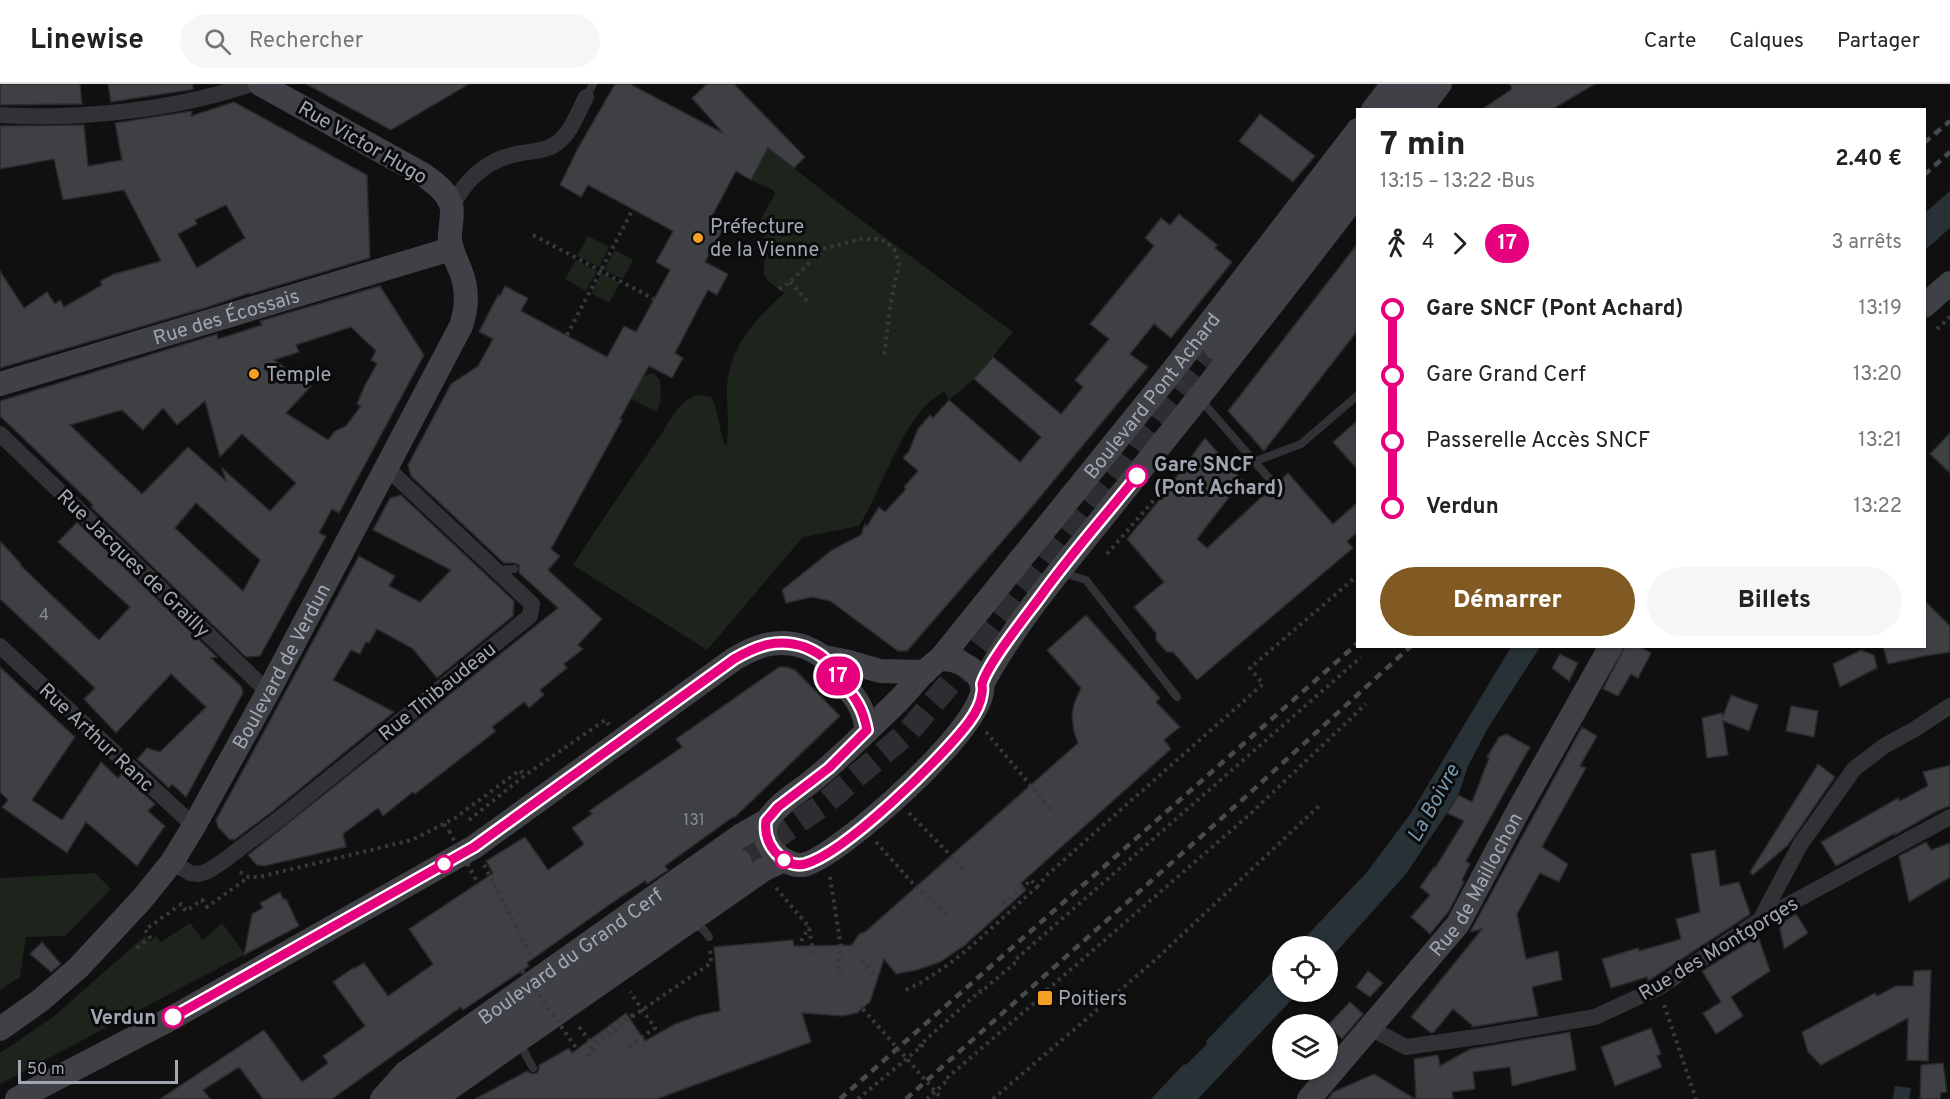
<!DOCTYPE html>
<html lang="fr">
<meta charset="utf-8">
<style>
body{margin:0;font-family:Overpass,sans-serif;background:#f6f6f6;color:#222;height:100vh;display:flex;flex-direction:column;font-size:22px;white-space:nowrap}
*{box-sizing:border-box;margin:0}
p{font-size:20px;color:#767676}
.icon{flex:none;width:33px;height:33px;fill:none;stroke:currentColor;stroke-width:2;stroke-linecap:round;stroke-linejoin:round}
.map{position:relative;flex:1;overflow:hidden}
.details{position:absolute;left:1356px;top:24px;width:570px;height:540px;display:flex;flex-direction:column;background:#fff;border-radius:0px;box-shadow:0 2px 4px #0004}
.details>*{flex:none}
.badge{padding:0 12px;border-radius:20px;font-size:21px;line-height:39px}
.fabs{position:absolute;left:1272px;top:852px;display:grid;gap:12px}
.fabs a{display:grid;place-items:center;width:66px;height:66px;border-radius:50%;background:#fff;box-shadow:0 2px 4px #0004;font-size:30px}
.scale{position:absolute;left:18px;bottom:15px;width:160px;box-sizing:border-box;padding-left:6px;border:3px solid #a0a7b2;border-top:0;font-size:16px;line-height:21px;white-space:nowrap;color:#a0a7b2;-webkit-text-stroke:4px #0b0b0c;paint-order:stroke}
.map>.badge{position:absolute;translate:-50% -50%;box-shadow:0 0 0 3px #fff}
.legs{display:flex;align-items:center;gap:9px;height:66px;padding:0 24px;font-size:20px}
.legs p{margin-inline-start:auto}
.head{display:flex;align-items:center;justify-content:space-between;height:102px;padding:0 24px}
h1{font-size:33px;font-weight:800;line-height:45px}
.button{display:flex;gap:12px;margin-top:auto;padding:12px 24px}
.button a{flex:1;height:69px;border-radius:36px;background:#815a23;color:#fff;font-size:24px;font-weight:800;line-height:69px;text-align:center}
.button a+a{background:#f6f6f6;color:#222}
ul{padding:0 24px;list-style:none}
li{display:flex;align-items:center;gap:21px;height:66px;font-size:22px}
li i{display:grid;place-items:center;width:9px;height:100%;margin:0 8px;background:currentColor}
li i::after{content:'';width:15px;height:15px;margin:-8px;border:4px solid;border-radius:50%;background:#fff}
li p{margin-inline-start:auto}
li:first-child i{background:linear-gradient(#0000 50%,currentColor 0)}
li:last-child i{background:linear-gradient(currentColor 50%,#0000 0)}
header{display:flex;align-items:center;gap:36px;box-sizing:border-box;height:84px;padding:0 30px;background:#fff;border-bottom:2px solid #e0e0e0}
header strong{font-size:28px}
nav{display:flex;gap:33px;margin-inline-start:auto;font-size:21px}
.search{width:420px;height:54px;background:#f6f6f6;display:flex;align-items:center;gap:15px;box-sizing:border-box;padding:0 21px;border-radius:33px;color:#767676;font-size:22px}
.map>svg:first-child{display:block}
.green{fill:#1c241c}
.water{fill:#283136}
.building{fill:#3e4044;stroke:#292a2d;stroke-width:1.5;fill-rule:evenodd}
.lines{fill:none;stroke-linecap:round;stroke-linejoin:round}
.secondary-tunnel{stroke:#2d2e31;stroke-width:24;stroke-dasharray:24 12;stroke-linecap:butt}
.path{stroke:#37393d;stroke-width:4;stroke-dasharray:3 4.5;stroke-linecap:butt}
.lane{stroke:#313236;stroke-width:8}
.street{stroke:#313236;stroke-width:16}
.secondary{stroke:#3f4146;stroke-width:24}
.rail{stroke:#474a4f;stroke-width:4.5;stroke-dasharray:8 6;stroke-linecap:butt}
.path-bridge{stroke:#37393d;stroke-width:4;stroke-dasharray:3 4.5;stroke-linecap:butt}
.line-1-casing{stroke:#fff;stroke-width:14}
.line-1{stroke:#e6007e;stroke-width:9}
.poi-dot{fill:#f59f24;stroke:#0b0b0c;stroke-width:2}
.stop-1-dot{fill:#fff;stroke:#e6007e;stroke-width:3}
.labels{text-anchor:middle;stroke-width:6;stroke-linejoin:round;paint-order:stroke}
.number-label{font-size:16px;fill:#888d96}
.street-label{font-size:20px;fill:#a0a7b2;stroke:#0b0b0c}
.poi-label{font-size:20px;fill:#a0a7b2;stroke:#0b0b0c;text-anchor:start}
.stop-label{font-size:20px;font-weight:bold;fill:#a0a7b2;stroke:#0b0b0c;text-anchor:start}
.water-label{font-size:21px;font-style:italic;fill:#7698af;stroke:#0b0b0c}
</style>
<header>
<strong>Linewise</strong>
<div class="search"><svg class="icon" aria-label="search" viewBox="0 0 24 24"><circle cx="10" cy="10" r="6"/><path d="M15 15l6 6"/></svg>Rechercher</div>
<nav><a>Carte</a><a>Calques</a><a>Partager</a></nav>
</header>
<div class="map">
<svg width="1950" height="1015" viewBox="0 0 1950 1015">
<rect width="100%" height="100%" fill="#101011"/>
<g class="green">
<path d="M768,64L845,124L1013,248L974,295L949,316L944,307C936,313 928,318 922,326C896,356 881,406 859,442L803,453L707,566L573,481C601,437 631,394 660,352C671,336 677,319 696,311L711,313C719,325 719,349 726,363C730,341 727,333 727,312C726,266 752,239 784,209L768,197L763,189L767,164L759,138L775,110L773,106L751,96Z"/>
<path d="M588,152L609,163L599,183L577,172Z"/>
<path d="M615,166L633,176L623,195L604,186Z"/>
<path d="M576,176L597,187L586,207L565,195Z"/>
<path d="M602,189L620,199L609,219L591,209Z"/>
<path d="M653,289L660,296L661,313L657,328L631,315L643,292Z"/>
<path d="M95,789L111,805L65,852L26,853L20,893L0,906V794Z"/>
<path d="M190,839L203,856L222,839L245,870L0,1000V969L53,933L145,852L150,857L156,852L161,858Z"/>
</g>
<g class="water">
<path d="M1950,107V144L1925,166V146L1927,143L1925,140V129Z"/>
<path d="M1511,563H1540L1488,644L1468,682L1460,706L1447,729L1406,790L1328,877V862H1297L1367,788L1411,729Z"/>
<path d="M1282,878V908H1299L1198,1015H1151L1184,980L1186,981L1207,960L1206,957Z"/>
<path d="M1895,1002L1911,1004L1909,1015H1893Z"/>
</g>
<g class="building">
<path d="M0,0H80L82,20L0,21Z"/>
<path d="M108,0H193V5L189,6L111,18Z"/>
<path d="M306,0H469L391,46Z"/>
<path d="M615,0H630L723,49L692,14L707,0H734L805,73L794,84L768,64L751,96L736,87L710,136L724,143L705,178L728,190L717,211L708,206L675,269L683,274L672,294L649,282L620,335L622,336L551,465L560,472L548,486L602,535L578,561L583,565L564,580L567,584L540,606L544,611L529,624L524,618L492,643L496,647L415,710L413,708L383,732L378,724L343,750L346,763L264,782L257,781L248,771L558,524L519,489V481L514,479H504L411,392L408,381L451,300L478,282L493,255L479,248L498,211L500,212L505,202L528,214L521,227L607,273L624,242L636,248L670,186L656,178L673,147L588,101L581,113L560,101L578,64Z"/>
<path d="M1510,0H1595L1551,26H1481L1512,5Z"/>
<path d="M234,18L367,91L370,174L250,210L249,209L208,223L0,284V187L24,224L47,208L55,220L60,216L64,223L102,201L100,197L114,190L161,177L124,106L63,116L54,75L0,85V42L84,41L88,82L122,76L115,39L192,27L191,32ZM226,121L245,154L197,184L178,150L197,140L195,136Z"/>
<path d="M1260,30L1315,72L1293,98L1239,57Z"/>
<path d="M1179,130L1217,161L1215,164L1232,178L1171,254L1154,240L1130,270L1148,283L1026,430L907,567H898L830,517L812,513L786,519L782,506L832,466L861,451L865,440L867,442L879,423L885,428L906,405L904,403L918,387L903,374L909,367L918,345L930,331L933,334L949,316L1020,378L1041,353L974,295L993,273L1061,330L1083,303L1075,296L1109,255L1090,240L1154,162L1145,154L1161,134L1170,141Z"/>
<path d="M1358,159V246L1264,367L1228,327Z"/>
<path d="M380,202L424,271L339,429L332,425L319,449L326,452L260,572L246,573L91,423L93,421L0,332V317L217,250L218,255L262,241L260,237ZM351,243L376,267L371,276L377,280L365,301L357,320L361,322L346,342L335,347L328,356L286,329L311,302L274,276L299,268L296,261ZM205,317L220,373L242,350L296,399L270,427L222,384L226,397L188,363L142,410L70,341L122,326L143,346L163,324L177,341ZM196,419L260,476L243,507L175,444Z"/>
<path d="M1358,336V386L1333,358Z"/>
<path d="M1950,349V389L1930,370Z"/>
<path d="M1205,354L1242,396L1197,455L1207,464L1270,405L1276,407L1280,405L1281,400L1280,397L1288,389L1333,440L1358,418V448L1347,457L1353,464L1197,596L1173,568H1167L1162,563L1156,556V549L1134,523L1164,498L1127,455L1157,419Z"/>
<path d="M401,411L514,517L513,532L437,594L412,564L377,545L369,559L366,558L360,570L351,566L333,596L394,628L273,727L234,756L232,755L230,756L218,743L216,736L359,472L395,492L389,502L420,518L451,486L373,446L390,414Z"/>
<path d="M77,438L217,573L211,574L241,602L243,609L186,713L172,700L169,704L137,675L147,664L160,668L206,623L171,590L116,649L84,615L95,604L0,515V457L21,480L20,481L99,556L130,523L58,458Z"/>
<path d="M1924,516L1950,542V568L1924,572L1888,580L1883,562H1924Z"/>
<path d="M1086,531L1160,614L1156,618L1180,643L1164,656L1171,665L1021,799L1026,806L965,861L940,878L917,886L896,890L884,875L870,918L857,929L843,932L802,929L811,958L657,1015H475L527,987L532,990L537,989L539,985V981L569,964L572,969L626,929L645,957L675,940L700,931L720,927L714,863L793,856L794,862L852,861L859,850L865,848L1078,659L1074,648L1072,632L1074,620L1081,604L1047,566Z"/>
<path d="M1625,562H1639L1651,569L1638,594L1631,590L1618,612L1603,605Z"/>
<path d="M1861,566L1874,571L1877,584L1840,603L1833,580Z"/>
<path d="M1560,570L1578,579L1569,597L1552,584Z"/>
<path d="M0,583L75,653L32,716L62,736L101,678L118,694L122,690L155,720L148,727L165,742L137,782L86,738L67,769L2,723L8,716L0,708Z"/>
<path d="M779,583H787L795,586L840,632L734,734L733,733L665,782L668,786L647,800L645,797L609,821L527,879L529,882L463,926L461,923L332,1015H263L239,983L203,1006L210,1015H160L264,946L302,998L328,979L323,972L365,942L333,898L353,884H355L364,879L388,912L433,880L409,845L493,789L486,777L525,753L548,786L584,760L572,744L592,730L589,727L682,663L676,655Z"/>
<path d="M1731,611L1758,621L1749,647L1723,637L1728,671L1707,674L1702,634L1722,629L1723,632Z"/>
<path d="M1791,622L1818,627L1814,653L1786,647Z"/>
<path d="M1582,643L1597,652L1580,682L1586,684L1542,763L1568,780L1559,798L1540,789L1517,830L1526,875L1558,867L1562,896L1532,903L1538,932L1472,943V941L1453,925L1434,948L1431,949L1411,933L1482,845L1470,848Z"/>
<path d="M1506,650L1530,663L1466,777L1470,780L1462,796L1464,798L1449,827L1430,850L1411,833L1430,811L1420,803L1434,783L1435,784L1464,737L1447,729L1458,711L1472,718L1489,674L1487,673L1499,653Z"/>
<path d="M1818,680L1835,693L1788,761L1753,791L1750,788Z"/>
<path d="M1950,681V722L1937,727L1895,751V749L1836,782L1821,758L1898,714L1900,717L1928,702L1923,688Z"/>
<path d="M1926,758L1931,766L1950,759V793L1909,818L1899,772Z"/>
<path d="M1715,766L1720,802L1739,798L1750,829L1749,831L1648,897L1647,893L1611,904L1602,875L1638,864L1639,867L1681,855L1676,835L1700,828L1691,770Z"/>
<path d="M280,808L283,815H286L299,842L244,871L252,830L263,824L260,819Z"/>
<path d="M1796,830L1808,849L1784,865L1779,840Z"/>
<path d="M1758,852L1770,887L1731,913L1743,932L1716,950L1703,929L1721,918L1702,887Z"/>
<path d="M42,858L61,880L51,888L30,870Z"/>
<path d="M1931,886L1928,977L1907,976L1908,934L1821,981L1808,968L1802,948L1875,909L1877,912L1896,902H1913L1914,887Z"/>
<path d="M1368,887L1383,899L1370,913L1356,903Z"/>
<path d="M1350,918L1363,930L1342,955L1328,941Z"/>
<path d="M1651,944L1661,970L1657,972L1662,983L1615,1002L1601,963Z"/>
<path d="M1570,948L1576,986L1512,1002L1510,983L1473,988L1475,1005L1452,1008L1453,1015H1416L1414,975L1438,971L1440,982L1470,965Z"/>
<path d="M1943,979L1947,1008L1941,1009L1940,1015H1920L1921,981Z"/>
<path d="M1374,990L1415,1015H1328L1333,1008Z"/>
</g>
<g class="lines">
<path class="secondary-tunnel" d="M740,778L825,719L908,648L980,564L1216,264"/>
<g class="path">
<path d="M533,151L654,215"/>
<path d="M790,198L810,220"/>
<path d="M779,205L790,198L823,165L861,155H877L887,158L896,168L899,180L891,217L884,273"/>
<path d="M1937,245L1950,233"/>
<path d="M567,251L633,125"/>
<path d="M1107,470L1160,409"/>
<path d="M986,648L1051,726"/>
<path d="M909,729L967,788"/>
<path d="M469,736L524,692L605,636L609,641"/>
<path d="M444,740L449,747"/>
<path d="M876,758L916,803L949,833"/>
<path d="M484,781L532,873"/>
<path d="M240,788L249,793H259L412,756L455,734L520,686L524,692"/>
<path d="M830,793L841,863L837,885L842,892"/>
<path d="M1037,803L1048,790L1263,600L1250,584L1358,491"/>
<path d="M776,804L809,843L814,874"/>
<path d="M801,857L809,843"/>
<path d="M137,864L150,853L145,846L181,820L186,827L202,816L207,823L249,793"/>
<path d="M862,876L875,893"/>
<path d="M906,906C957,882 995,839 1037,803L1031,796L1001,822"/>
<path d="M1664,921L1696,1015"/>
<path d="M860,922L863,925"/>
<path d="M579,943L589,956"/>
<path d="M629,963L655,944L630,908"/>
<path d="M588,972C591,955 620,934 636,930"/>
<path d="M588,973L597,961L636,930L711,879L710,864"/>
<path d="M858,1015L922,962L920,961L980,907L981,908L1016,878L1015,876L1361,573"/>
<path d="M927,1015L949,995L948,993L1047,908L1046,907L1249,731L1366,620"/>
<path d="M993,1015L1154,877L1319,722"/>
</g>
<g class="lane">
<path d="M586,13L593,0"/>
<path d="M1172,292L1199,314L1275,401"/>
<path d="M1256,377L1301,360L1358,311"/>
<path d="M497,486L514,485"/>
<path d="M1063,489L1086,496L1177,613"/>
<path d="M691,840L703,845L709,853"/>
<path d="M519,958L533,984"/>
</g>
<g class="street">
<path d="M0,31C79,36 176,26 251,0"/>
<path d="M452,123C466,94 489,74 522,69C533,67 547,67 557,59C571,49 578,28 586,13"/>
<path d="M0,350L268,608"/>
<path d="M0,562L194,742"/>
<path d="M172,778L190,789L199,790L208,787L222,778L279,735L530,532L532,520L386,383"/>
<path d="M1760,836L1800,761L1854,685L1884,662L1915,645L1950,622"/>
<path d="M1370,944L1406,963L1491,951L1595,933L1658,904L1760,836L1950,733"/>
</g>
<g class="secondary">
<path d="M1373,26L1393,0"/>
<path d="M1398,26L1418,0"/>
<path d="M1420,26L1440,0"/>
<path d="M1924,222L1950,199"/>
<path d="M1216,264L1358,79"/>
<path id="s1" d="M0,300L451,165"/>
<path d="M824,573L849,578L880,587L925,588"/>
<path id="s2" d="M940,575L1170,290L1358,46"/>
<path d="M940,575C957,575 978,583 982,602C990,638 838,774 803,781C793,782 782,776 775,769C745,737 790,715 812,697C842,673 870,644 898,617C912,603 923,586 940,575Z"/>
<path d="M982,601C1020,529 1077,467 1127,403C1205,306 1282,209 1358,109"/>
<path id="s3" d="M0,945L41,916L79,883L142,815L172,778L194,742L268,608L461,242C467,224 468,206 461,188C457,178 452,168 450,157C449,147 454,129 451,121C447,107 434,99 424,91L260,0"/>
<path d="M17,1015L172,934L474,763L734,575C758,561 778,554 805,563C812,566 820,570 825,575C832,581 837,590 842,597C857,616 863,622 867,646"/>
<path id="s4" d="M382,1015L405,989L740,752L766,737"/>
<path d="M403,1015L740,778"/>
<path d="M434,1015L763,786L784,776"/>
<path id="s5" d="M1309,1015L1458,840L1517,729L1611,562"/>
</g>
<g class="rail">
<path d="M1924,59L1950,37"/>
<path d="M1924,91L1950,68"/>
<path d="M840,1015L1358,559"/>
<path d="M906,1015L1241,717L1411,562"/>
</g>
<g class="path-bridge">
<path d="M449,747L478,799"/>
<path d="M522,887L577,965"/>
<path d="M863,925L942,1015"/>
</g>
</g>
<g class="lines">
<defs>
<path id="line-1" d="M173,933L474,763L734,575C758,561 778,554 805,563C812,566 820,570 825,575C832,582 837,590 842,597C856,615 863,624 867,646L829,684L778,723L766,737C764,752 769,763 780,773C787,779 796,782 805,780C845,769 943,673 969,638C975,630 981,619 982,609C983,607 982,602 982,600C988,579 1026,532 1040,513C1070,471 1105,432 1137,392"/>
</defs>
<use href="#line-1" class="line-1-casing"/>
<use href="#line-1" class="line-1"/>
</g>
<g class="poi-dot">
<circle cx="698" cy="154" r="6"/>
<circle cx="254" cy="290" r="6"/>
<rect x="1037" y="906" width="16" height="16" rx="3"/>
</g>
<g class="stop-1-dot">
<circle cx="1137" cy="392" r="10"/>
<circle cx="784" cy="776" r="8"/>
<circle cx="444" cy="780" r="8"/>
<circle cx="173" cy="933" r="10"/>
</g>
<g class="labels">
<g class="number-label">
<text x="44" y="536">4</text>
<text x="694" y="741">131</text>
</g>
<g class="street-label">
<text transform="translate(363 58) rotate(30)" y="7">Rue Victor Hugo</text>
<text dy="7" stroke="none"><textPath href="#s1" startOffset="236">Rue des Écossais</textPath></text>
<text dy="7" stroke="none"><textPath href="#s2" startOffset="338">Boulevard Pont Achard</textPath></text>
<text transform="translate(134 479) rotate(44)" y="7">Rue Jacques de Grailly</text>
<text dy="7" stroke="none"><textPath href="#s3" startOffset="465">Boulevard de Verdun</textPath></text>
<text transform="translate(437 607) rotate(-39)" y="7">Rue Thibaudeau</text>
<text transform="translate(97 653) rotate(43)" y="7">Rue Arthur Ranc</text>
<text dy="7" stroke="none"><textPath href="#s5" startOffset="273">Rue de Maillochon</textPath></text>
<text transform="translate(1718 864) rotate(-31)" y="7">Rue des Montgorges</text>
<text dy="7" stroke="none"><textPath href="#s4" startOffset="237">Boulevard du Grand Cerf</textPath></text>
</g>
<g class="poi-label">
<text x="710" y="149">Préfecture<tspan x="710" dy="23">de la Vienne</tspan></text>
<text x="266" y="297">Temple</text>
<text x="1058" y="921">Poitiers</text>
</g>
<g class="stop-label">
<text x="1154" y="387">Gare SNCF<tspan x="1154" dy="23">(Pont Achard)</tspan></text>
<text x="156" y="940" text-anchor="end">Verdun</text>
</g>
<g class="water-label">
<text transform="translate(1433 719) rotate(-61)" y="7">La Boivre</text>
</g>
</g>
</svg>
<div class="fabs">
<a><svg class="icon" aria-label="locate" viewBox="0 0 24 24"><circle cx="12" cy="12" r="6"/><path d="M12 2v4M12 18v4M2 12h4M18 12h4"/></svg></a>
<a><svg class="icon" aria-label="layers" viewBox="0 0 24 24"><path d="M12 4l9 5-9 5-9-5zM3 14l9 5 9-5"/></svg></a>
</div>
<div class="scale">50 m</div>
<b class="badge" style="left:838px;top:592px;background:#e6007e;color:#fff">17</b>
<section class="details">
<div class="head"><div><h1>7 min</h1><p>13:15 – 13:22 · Bus</p></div><b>2.40 €</b></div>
<div class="legs"><svg class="icon" aria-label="walk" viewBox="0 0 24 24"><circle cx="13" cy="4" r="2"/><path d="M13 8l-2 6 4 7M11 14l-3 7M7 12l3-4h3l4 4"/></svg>4<svg class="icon" aria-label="forward" viewBox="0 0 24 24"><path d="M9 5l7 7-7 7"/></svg><b class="badge" style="background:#e6007e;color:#fff">17</b><p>3 arrêts</p></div>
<ul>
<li><i style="color:#e6007e"></i><b>Gare SNCF (Pont Achard)</b><p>13:19</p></li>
<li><i style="color:#e6007e"></i><span>Gare Grand Cerf</span><p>13:20</p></li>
<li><i style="color:#e6007e"></i><span>Passerelle Accès SNCF</span><p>13:21</p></li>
<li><i style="color:#e6007e"></i><b>Verdun</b><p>13:22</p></li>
</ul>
<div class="button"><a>Démarrer</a><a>Billets</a></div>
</section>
</div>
